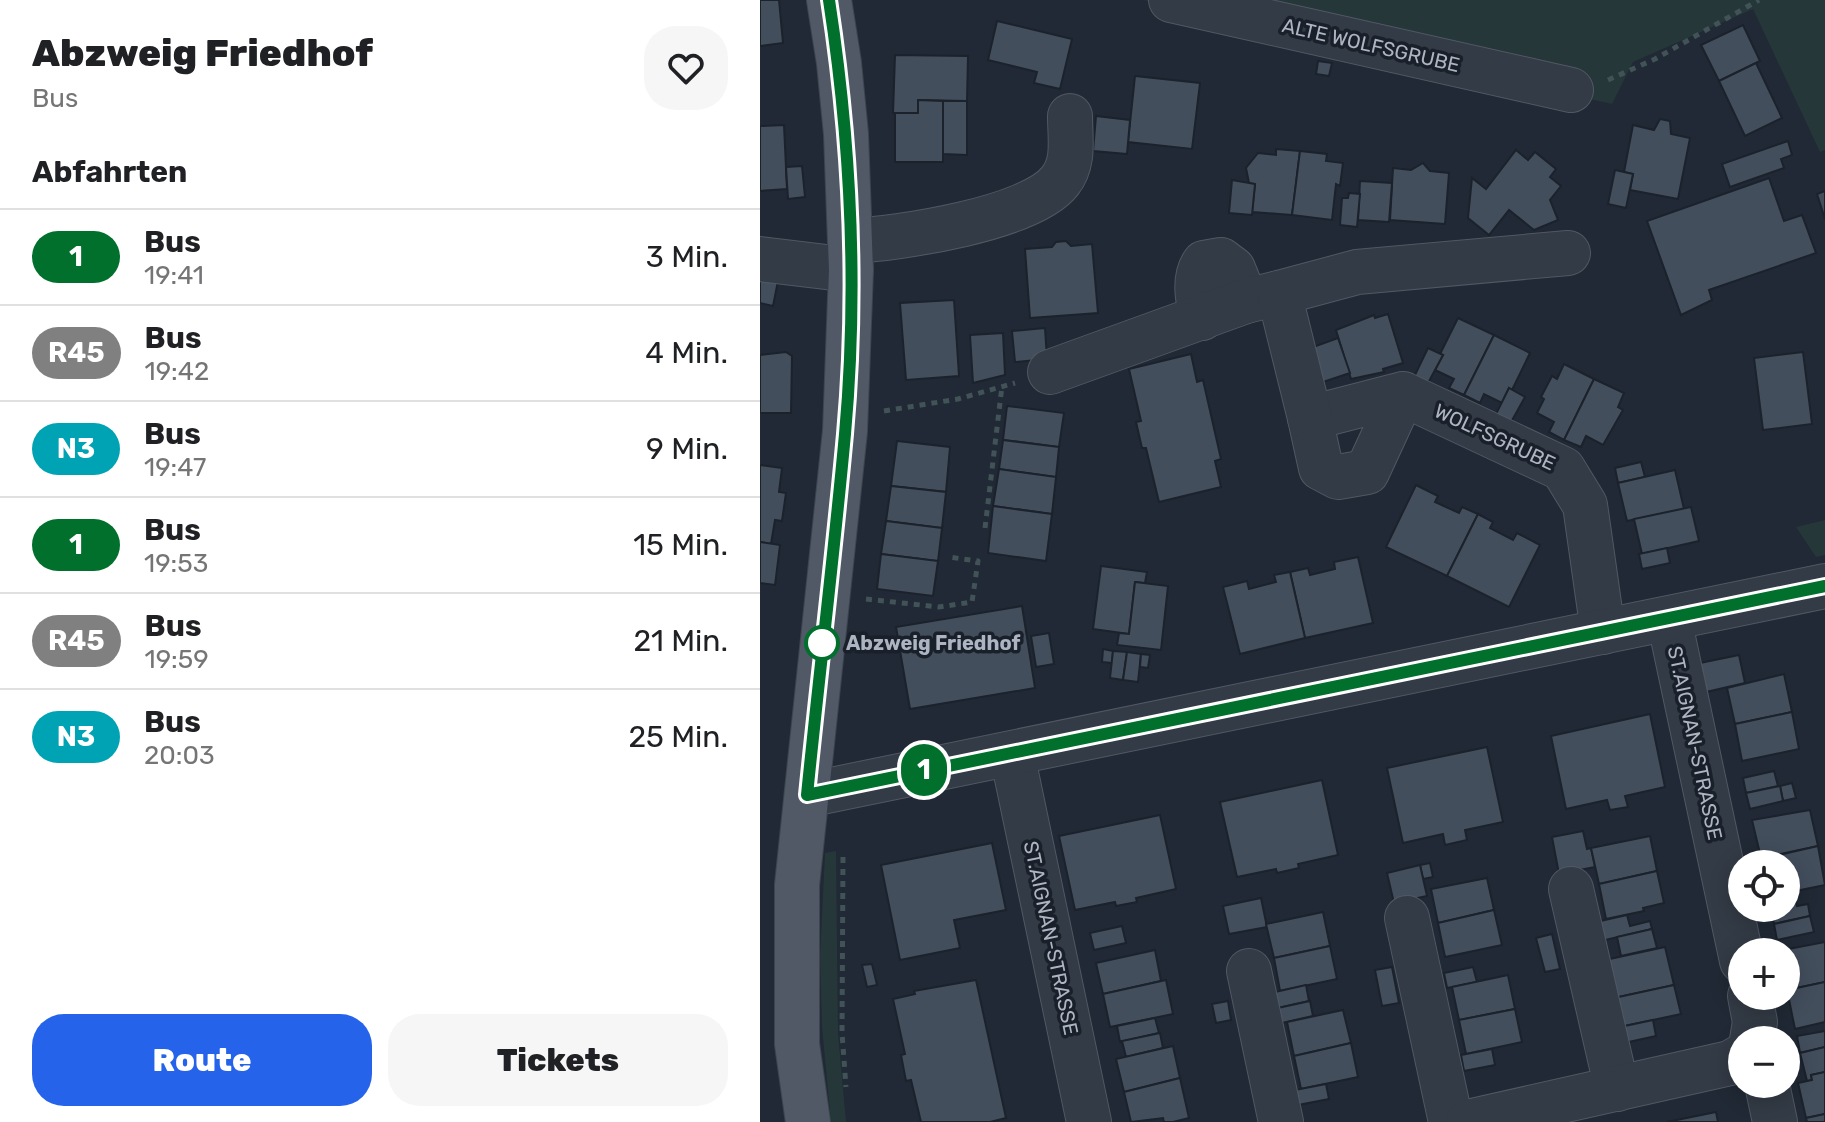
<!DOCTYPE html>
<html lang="de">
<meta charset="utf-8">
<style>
body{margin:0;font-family:Rubik,sans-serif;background:#f6f6f6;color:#202124;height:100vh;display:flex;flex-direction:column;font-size:30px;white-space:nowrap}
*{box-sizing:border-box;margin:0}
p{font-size:26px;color:#757577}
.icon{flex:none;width:44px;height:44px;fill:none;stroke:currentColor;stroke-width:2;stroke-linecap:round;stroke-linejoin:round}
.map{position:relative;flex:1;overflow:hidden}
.side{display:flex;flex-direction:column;background:#fff;width:760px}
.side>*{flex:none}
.badge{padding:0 16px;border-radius:26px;font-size:28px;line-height:52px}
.fabs{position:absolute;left:968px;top:850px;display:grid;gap:16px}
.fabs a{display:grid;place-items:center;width:72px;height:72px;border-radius:50%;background:#fff;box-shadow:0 4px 20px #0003;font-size:40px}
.map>.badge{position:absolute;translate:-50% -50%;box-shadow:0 0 0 4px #fff}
h2{padding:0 32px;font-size:30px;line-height:72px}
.round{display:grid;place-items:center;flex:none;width:84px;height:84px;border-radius:32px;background:#f6f6f6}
.head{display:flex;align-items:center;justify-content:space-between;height:136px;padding:0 32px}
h1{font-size:38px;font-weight:800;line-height:60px}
.primary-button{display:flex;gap:16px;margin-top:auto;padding:16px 32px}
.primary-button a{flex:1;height:92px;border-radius:32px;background:#2563eb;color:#fff;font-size:32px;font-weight:800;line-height:92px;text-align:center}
.primary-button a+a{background:#f6f6f6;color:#202124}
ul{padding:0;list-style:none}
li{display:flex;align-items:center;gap:24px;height:96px;padding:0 32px;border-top:2px solid #e0e0e0}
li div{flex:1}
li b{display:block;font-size:30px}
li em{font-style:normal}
li .badge{min-width:88px;font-weight:700;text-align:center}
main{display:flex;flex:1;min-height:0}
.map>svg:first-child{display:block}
.green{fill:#253738}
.building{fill:#434e5d;stroke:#1b222c;stroke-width:2}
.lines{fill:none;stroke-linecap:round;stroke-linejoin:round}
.minor-casing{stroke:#515864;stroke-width:46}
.major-casing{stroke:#3d444f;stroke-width:46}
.path{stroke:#415356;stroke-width:5;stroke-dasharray:6 6;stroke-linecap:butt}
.minor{stroke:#333b46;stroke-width:44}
.major{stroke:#515966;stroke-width:44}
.line-casing{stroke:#fff;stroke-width:18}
.line{stroke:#00702c;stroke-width:12}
.stop-dot{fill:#fff;stroke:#00702c;stroke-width:4}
.labels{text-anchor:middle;stroke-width:7;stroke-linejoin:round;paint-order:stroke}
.street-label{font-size:20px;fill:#adb5c3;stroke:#19202a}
.stop-label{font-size:20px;font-weight:bold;fill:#adb5c3;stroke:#19202a;text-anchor:start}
</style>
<main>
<section class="side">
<div class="head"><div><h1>Abzweig Friedhof</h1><p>Bus</p></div><a class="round"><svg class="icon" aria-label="heart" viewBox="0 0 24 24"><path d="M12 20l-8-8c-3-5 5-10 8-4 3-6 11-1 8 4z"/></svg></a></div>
<h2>Abfahrten</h2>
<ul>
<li><span class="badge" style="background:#00702c;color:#fff">1</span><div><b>Bus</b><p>19:41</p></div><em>3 Min.</em></li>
<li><span class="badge" style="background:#808080;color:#fff">R45</span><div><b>Bus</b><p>19:42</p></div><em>4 Min.</em></li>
<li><span class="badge" style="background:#00a3b4;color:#fff">N3</span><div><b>Bus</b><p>19:47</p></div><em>9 Min.</em></li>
<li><span class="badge" style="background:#00702c;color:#fff">1</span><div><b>Bus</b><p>19:53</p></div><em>15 Min.</em></li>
<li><span class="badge" style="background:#808080;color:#fff">R45</span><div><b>Bus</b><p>19:59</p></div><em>21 Min.</em></li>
<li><span class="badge" style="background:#00a3b4;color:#fff">N3</span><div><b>Bus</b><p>20:03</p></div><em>25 Min.</em></li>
</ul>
<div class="primary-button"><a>Route</a><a>Tickets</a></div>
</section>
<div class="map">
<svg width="1065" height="1122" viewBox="0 0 1065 1122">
<rect width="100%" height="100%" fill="#202935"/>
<g class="green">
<path d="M383,0H1065V150L1060,152L993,9L873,62L852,104Z"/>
<path d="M1065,520V555L1056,557L1036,527Z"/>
<path d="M76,851L78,1033L86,1122H71L62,1027L60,957L65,853Z"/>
</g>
<g class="building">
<path d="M0,0H19L23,43L0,46Z"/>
<path d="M237,21L312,39L300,89L274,83L277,72L228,60Z"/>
<path d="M983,25L1000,61L959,81L941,45Z"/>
<path d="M135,55L208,56L207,101L158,100V113H133Z"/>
<path d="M558,61L572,63L569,76L556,74Z"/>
<path d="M996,63L1022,118L985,136L959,81Z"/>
<path d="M375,76L440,83L432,149L368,142Z"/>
<path d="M158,100L183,101V162H135V113H158Z"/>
<path d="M183,101H207V155L183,154Z"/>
<path d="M336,116L370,120L367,154L333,151Z"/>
<path d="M900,119L910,121L911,134L930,138L918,199L870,190L873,174L864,172L873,125L894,130Z"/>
<path d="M24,125L27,189L0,191V126Z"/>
<path d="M1028,141L1032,155L1021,159L1024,168L970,187L962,164Z"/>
<path d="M516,149L540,151L532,215L492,212L495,184L489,183L486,168L498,153L516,155Z"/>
<path d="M756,150L768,160L775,152L796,169L790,177L801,186L790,200L798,220L774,230L749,210L729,235L708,218L712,178L726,189Z"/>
<path d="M540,151L567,154L566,161L583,163L580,186L576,184L572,220L532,215Z"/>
<path d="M663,163L670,171L689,173L685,224L630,220L633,168L651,170Z"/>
<path d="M42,166L45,197L28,199L26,167Z"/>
<path d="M855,170L873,174L866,208L848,204Z"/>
<path d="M1009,178L1024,221L1042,215L1056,253L949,290L952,300L921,315L887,221Z"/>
<path d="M472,180L495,184L492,215L469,213Z"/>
<path d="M600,181L632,183L629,222L598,220Z"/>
<path d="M1065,191V219L1057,194Z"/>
<path d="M589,193L600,194L597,227L580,225L582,198H588Z"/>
<path d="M306,241L311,246L332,244L338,313L270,318L265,249L292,247L296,242Z"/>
<path d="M0,272L19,276L13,306L0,303Z"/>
<path d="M194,300L199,376L146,380L140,303Z"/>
<path d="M628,314L643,363L623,369L624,372L591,379L576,330L614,315L615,318Z"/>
<path d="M698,318L734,335L704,395L689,388L694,379L675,370L683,355L680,354Z"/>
<path d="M285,328L287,359L255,362L252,331Z"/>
<path d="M243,333L245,375L213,383L210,335Z"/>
<path d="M734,335L770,353L752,390L749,388L742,403L724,394L720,403L704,395Z"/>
<path d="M578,338L590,373L554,385L542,351Z"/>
<path d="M668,348L683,355L667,385L653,379Z"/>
<path d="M26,352L32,356L31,413H0V355Z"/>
<path d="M1043,352L1052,424L1003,430L994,358Z"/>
<path d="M431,354L437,382L443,380L461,459L455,461L461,487L399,502L386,448H382L376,422L381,421L369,369Z"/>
<path d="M804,364L834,379L804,440L789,432L794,422L777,413L784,399L781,397L792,376L797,379Z"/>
<path d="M834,379L864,393L858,407L863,410L843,445L826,436L821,447L804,440Z"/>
<path d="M749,388L765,397L750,424L735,416Z"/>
<path d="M247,406L304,413L299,447L243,440Z"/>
<path d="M243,440L299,447L296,477L239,469Z"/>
<path d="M137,441L190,447L186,492L131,486Z"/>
<path d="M881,462L885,477L858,483L855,468Z"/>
<path d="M0,465L22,468L19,492L26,493L22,521L15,520L11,544L0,542Z"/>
<path d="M239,469L296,477L292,514L233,506Z"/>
<path d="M915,470L924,509L867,521L858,483Z"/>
<path d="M656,485L678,496L675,502L699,513L702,507L718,514L687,576L626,547Z"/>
<path d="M131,486L186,492L182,528L126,521Z"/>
<path d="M233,506L292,514L286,561L228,553Z"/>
<path d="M931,507L939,541L882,554L874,519Z"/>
<path d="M718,514L733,522L730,528L753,540L757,533L780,545L749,607L687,576Z"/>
<path d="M126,521L182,528L178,561L121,554Z"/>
<path d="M0,542L20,545L15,585L0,583Z"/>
<path d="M907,548L910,563L882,569L879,554Z"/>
<path d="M121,554L178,561L173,596L117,589Z"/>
<path d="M598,557L613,623L545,638L530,572L548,568L550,575L575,569L574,562Z"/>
<path d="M341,566L387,572L385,583L375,582L369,634L333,629Z"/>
<path d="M530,572L545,638L480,654L463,587L487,581L489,589L516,582L514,575Z"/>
<path d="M375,582L408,586L401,650L357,645L359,633L369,634Z"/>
<path d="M262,606L275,688L150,709L136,627Z"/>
<path d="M289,633L294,664L276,667L271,636Z"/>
<path d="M343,649L353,651L352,663L342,662Z"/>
<path d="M353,651L367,652L363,680L350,678Z"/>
<path d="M367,652L381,654L378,682L363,680Z"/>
<path d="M381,654L390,655L388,668L380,667Z"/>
<path d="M979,655L985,683L946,692L940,663Z"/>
<path d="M1024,674L1032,712L975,724L967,688Z"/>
<path d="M1032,712L1039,749L982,761L975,724Z"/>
<path d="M890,714L905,787L865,796L868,807L850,810L847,800L806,809L791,736Z"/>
<path d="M727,747L743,822L705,830L707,840L685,845L683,834L643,843L627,768Z"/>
<path d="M1014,771L1018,786L986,793L983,778Z"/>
<path d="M562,780L578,855L538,864L539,868L517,873L516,869L477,877L460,802Z"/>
<path d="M1032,783L1036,798L1023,801L1020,786Z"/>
<path d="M1020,786L1023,801L990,809L986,793Z"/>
<path d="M1050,810L1058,846L1001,858L992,820Z"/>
<path d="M400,815L416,889L376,898L377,902L356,906L355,902L315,910L299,836Z"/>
<path d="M823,831L827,849L831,848L835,867L799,874L792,837Z"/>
<path d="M890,836L897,871L839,884L831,848Z"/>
<path d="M232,843L246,910L194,920L200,948L140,960L121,865Z"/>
<path d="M1058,846L1065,885L1026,893V864H1011L1010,857Z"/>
<path d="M670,863L673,877L663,879L660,865Z"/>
<path d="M660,865L667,896L634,903L627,873Z"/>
<path d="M897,871L904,903L883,908L884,911L846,919L839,884Z"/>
<path d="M727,878L734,910L678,923L671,889Z"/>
<path d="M501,898L507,927L469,934L463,906Z"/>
<path d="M1036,902L1037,906L1048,904L1050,916L1014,924L1011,908H1026V904Z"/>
<path d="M734,910L742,945L685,957L678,923Z"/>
<path d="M563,912L570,946L514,958L506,924Z"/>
<path d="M867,915L870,926L890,921L892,929L841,941L836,922Z"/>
<path d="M1050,916L1054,932L1017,940L1014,924Z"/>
<path d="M362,926L366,943L334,950L330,933Z"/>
<path d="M892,929L897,948L861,956L857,937Z"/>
<path d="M792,934L800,969L785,972L776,938Z"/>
<path d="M1065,942V982L1027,990L1026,952L1018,951Z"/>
<path d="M570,946L577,979L520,991L514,958Z"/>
<path d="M905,947L914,985L854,998L845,960Z"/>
<path d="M395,950L401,981L343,994L336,963Z"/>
<path d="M112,964L117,985L107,987L102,965Z"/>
<path d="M632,967L639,1003L622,1006L615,970Z"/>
<path d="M713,967L717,982L687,988L684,973Z"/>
<path d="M748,975L755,1009L699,1020L692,987Z"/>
<path d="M216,980L246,1118L230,1122H161L151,1080L146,1081L141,1055L145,1054L133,999L155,994L154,991Z"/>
<path d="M406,980L413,1014L350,1027L343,994Z"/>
<path d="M1065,982V1022L1035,1029L1027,990Z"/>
<path d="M546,985L549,1001L518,1008L515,992Z"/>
<path d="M914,985L921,1014L860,1027L854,998Z"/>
<path d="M468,1001L471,1020L456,1023L452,1004Z"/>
<path d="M550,1001L553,1016L522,1023L518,1008Z"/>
<path d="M755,1009L762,1042L706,1054L699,1020Z"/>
<path d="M583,1010L591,1043L534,1056L527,1022Z"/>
<path d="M395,1018L399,1033L360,1042L357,1026Z"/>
<path d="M893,1020L896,1036L864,1043L860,1027Z"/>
<path d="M1065,1031V1047L1040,1053L1037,1036Z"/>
<path d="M400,1033L403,1048L366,1057L362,1041Z"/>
<path d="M591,1043L598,1077L541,1089L534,1056Z"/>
<path d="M413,1046L420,1078L364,1092L356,1059Z"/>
<path d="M1065,1047V1072L1051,1075L1052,1080L1047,1081L1040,1053Z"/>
<path d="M732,1049L735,1065L704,1071L701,1055Z"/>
<path d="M1065,1072V1114L1046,1118L1038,1083L1052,1080L1051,1075Z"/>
<path d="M420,1078L429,1118L413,1122H404L403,1118L371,1122L364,1092Z"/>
<path d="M566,1084L569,1099L538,1105L535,1090Z"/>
<path d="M956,1112L958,1122H907Z"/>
<path d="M1065,1114V1122H1047L1046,1118Z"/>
</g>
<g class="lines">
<defs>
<g id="minor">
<path d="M411,0L811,90"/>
<path d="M90,241C137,239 271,219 300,181C315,162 310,139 310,116"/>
<path d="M0,259L91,270"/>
<path d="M442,318C438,301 433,278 444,263L461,260L473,269L486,301"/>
<path d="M290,372L486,301L519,293"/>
<path d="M643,394L607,472L578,477L561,468L550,418L643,394L803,469L825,505L843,632"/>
<path d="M550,418L519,293L597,272L808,253"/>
<path d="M909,619L982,961"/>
<path d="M252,754L329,1122"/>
<path d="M47,795L1065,586"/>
<path d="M811,889L857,1089"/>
<path d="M647,918L691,1122"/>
<path d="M489,971L521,1122"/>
<path d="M990,996L995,1022L992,1040"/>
<path d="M1007,1084L1015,1122"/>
<path d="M708,1122L970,1063L982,1056"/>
</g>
<path id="major" d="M48,1122L37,1044V885L85,431L91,270L86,134L79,63L69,0"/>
</defs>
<use href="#minor" class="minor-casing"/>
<use href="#major" class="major-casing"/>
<g class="path">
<path d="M848,80L895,59L999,0"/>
<path d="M124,411L198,399L255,383"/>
<path d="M225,528L242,386"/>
<path d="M106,599L179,607L212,602L218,561L188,557"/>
<path d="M83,857L82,1033L86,1087"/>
</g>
<use href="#minor" class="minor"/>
<use href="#major" class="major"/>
</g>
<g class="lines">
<defs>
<path id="line" d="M69,0C91,143 98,290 85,434C74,555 59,675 47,795L1065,586"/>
</defs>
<use href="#line" class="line-casing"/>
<use href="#line" class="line"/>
</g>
<circle class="stop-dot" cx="62" cy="643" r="16"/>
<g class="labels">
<g class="street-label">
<text transform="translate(611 45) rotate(13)" y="7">ALTE WOLFSGRUBE</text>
<text transform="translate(735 437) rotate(25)" y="7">WOLFSGRUBE</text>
<text transform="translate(935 743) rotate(78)" y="7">ST.AIGNAN-STRASSE</text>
<text transform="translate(291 938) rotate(78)" y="7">ST.AIGNAN-STRASSE</text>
</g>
<g class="stop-label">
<text x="86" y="650">Abzweig Friedhof</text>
</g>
</g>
</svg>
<div class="fabs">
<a><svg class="icon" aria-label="locate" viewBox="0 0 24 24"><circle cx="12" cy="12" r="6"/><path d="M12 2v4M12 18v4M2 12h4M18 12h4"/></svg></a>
<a>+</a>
<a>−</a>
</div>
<b class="badge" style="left:164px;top:770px;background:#00702c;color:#fff">1</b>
</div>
</main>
